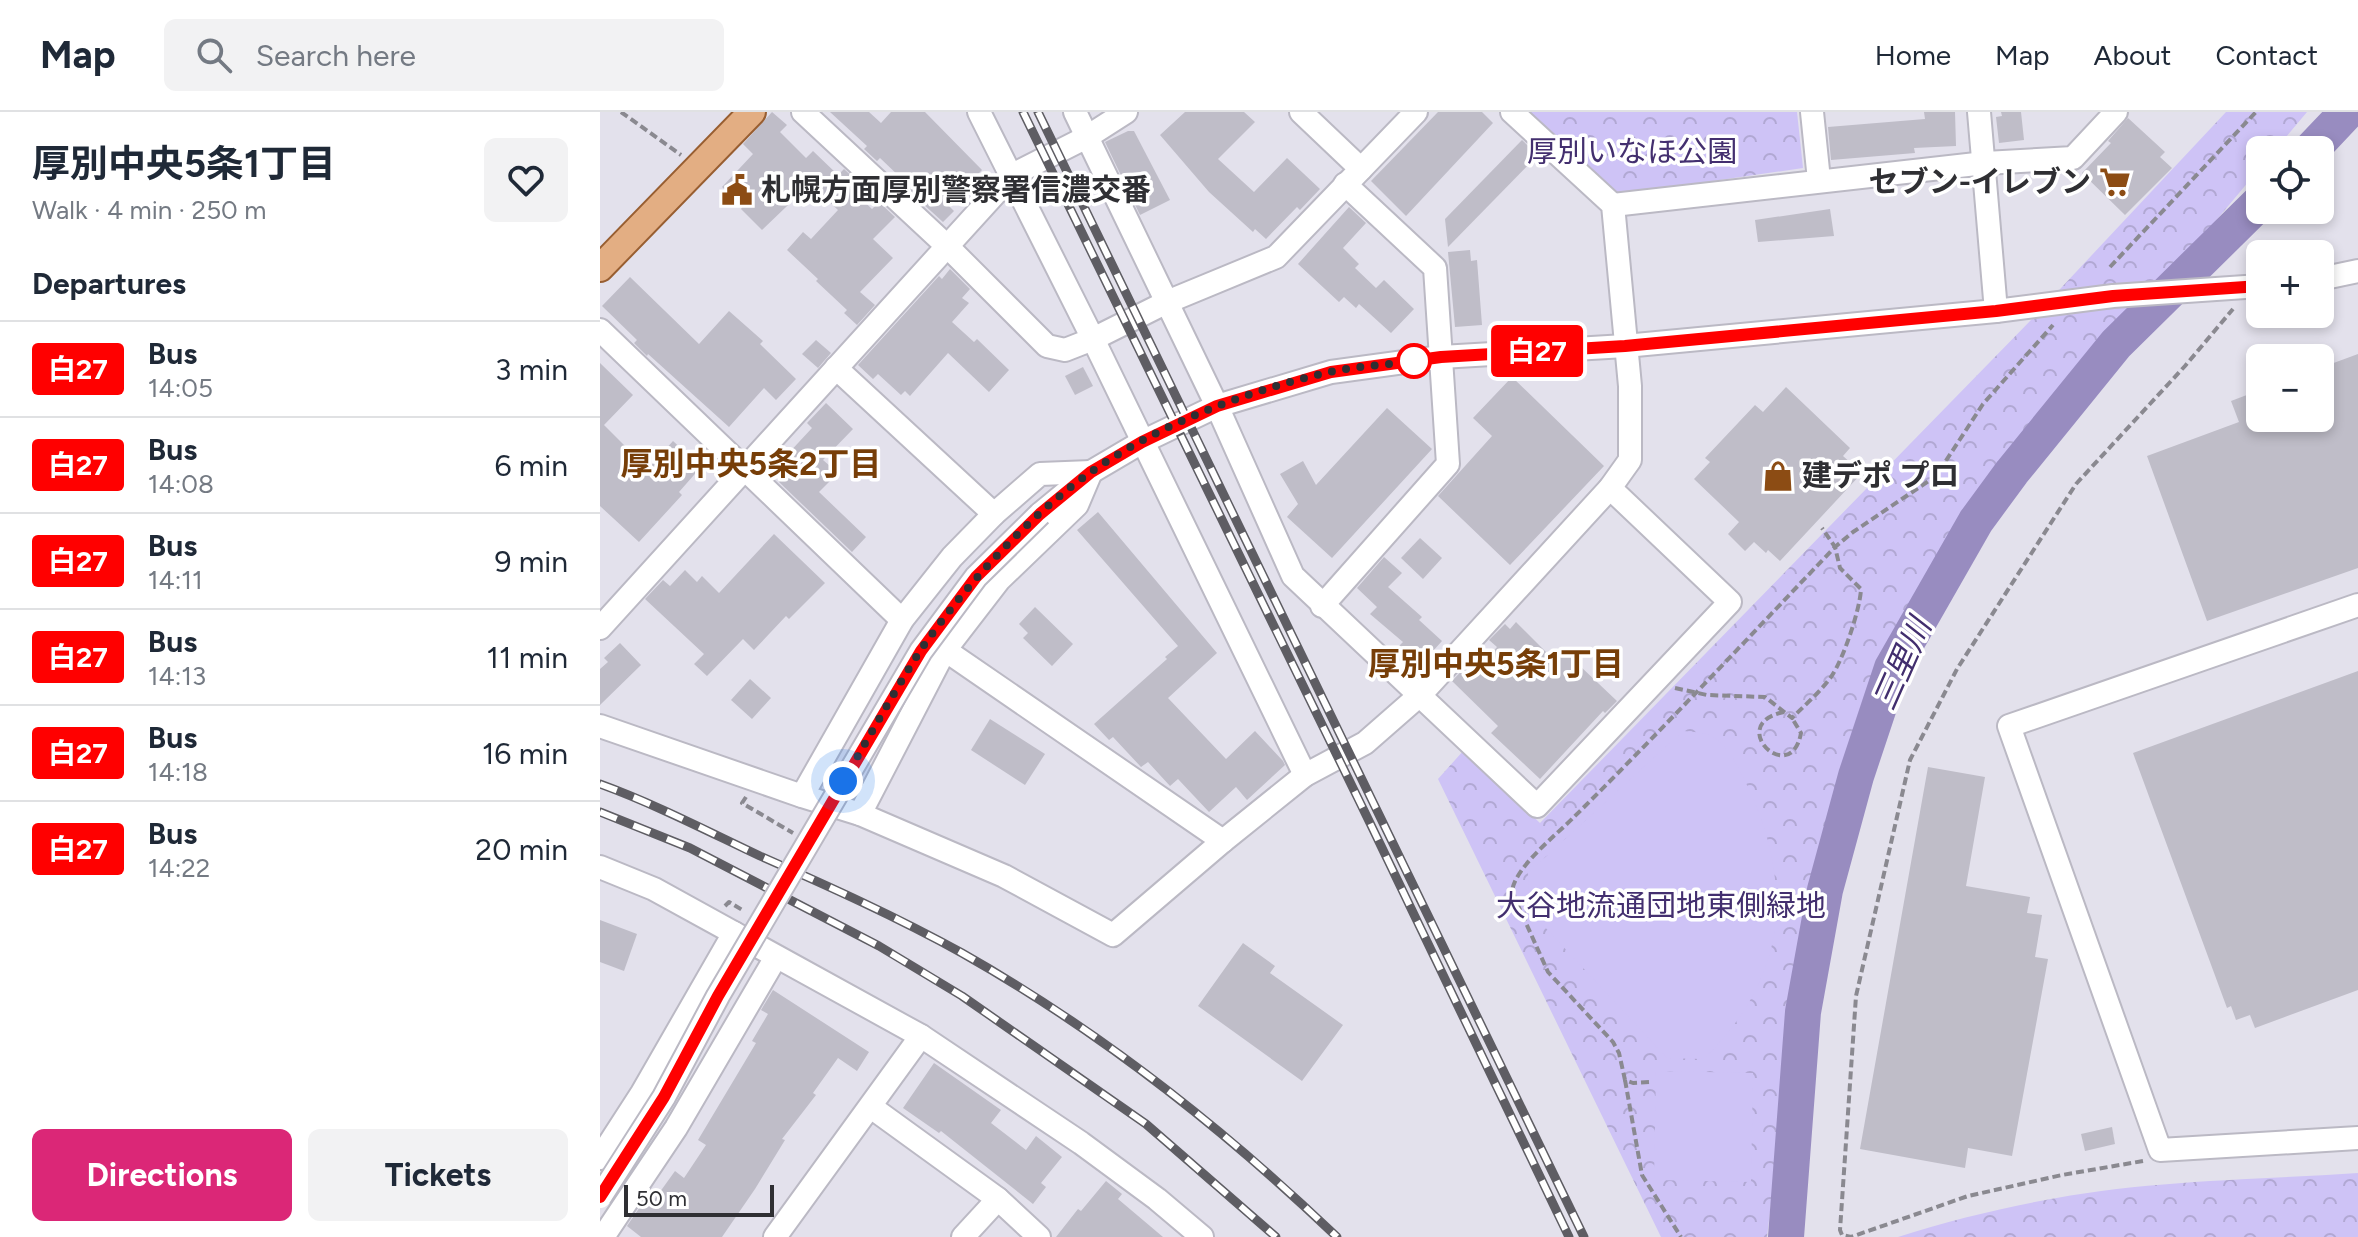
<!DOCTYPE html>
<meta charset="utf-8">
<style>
body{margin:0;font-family:Figtree,"Noto Sans JP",sans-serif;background:#f2f2f3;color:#1f2937;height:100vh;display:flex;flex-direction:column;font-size:30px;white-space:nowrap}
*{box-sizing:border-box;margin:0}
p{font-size:26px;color:#747a83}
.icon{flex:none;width:44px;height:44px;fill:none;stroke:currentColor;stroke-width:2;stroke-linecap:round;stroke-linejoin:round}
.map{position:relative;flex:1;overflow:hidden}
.drawer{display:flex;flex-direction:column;background:#fff;width:600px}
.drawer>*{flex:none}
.badge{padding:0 16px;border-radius:6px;font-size:28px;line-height:52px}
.buttons{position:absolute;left:1646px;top:24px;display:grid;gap:16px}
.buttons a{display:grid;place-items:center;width:88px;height:88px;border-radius:12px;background:#fff;box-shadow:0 4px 12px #0003;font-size:40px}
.scale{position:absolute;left:24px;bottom:20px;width:150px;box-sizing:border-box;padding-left:8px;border:4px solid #2f2f33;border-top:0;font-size:22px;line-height:28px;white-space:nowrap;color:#2f2f33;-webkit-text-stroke:6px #fff;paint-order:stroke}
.you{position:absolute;width:40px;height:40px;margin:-20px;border:6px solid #fff;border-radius:50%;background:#1a73e8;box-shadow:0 0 0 12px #1a73e833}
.map>.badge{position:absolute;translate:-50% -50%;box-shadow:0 0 0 4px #fff}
h2{padding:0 32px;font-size:30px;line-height:72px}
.round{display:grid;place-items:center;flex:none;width:84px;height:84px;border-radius:12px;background:#f2f2f3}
.summary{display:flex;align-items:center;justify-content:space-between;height:136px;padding:0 32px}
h1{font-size:38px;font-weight:700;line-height:60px}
.action{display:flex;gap:16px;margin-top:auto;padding:16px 32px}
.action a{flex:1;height:92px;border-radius:12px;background:#db2777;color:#fff;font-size:32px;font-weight:700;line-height:92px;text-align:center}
.action a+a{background:#f2f2f3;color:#1f2937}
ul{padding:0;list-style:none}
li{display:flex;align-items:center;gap:24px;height:96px;padding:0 32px;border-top:2px solid #e0e1e3}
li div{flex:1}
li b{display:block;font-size:30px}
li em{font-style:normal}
li .badge{min-width:88px;font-weight:700;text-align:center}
header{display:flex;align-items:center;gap:48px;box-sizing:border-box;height:112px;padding:0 40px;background:#fff;border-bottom:2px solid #e0e1e3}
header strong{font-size:38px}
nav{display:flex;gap:44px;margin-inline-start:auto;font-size:28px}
.search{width:560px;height:72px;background:#f2f2f3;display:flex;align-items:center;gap:20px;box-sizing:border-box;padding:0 28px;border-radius:12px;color:#747a83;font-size:30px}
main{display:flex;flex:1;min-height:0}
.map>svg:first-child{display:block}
.park{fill:url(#park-crowns)}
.pitch{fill:#cec3f6}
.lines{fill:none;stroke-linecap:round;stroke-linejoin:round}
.river{stroke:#988cc0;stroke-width:36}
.building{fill:#bfbdc8}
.minor-casing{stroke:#bbb9c4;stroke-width:26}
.major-casing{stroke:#985e31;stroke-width:30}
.path{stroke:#8a8990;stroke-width:4;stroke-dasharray:8 4;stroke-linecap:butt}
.minor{stroke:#fff;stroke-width:22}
.major{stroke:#e3ae83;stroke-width:26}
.rail-casing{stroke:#5e5d63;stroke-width:9}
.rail{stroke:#fff;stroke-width:6;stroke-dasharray:18;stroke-linecap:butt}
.minor-bridge-casing{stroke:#bbb9c4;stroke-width:26;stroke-linecap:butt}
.minor-bridge{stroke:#fff;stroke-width:22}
.line-casing{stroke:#fff;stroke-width:18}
.line{stroke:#f00;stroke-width:12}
.walk{stroke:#2f2f33;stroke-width:8;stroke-dasharray:0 14.4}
.stop-dot{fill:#fff;stroke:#f00;stroke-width:4}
.labels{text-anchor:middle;stroke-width:7;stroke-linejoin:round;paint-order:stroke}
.park-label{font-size:30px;fill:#432f6f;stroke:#fff}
.poi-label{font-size:30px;font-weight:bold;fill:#2f2f33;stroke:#fff;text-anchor:start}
.neighbourhood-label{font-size:32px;font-weight:bold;fill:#773e08;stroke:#fff}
.water-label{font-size:32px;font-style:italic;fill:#422e6e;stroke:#fff}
</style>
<header>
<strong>Map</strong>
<div class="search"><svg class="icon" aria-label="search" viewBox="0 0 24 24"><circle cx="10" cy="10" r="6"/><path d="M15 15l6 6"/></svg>Search here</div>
<nav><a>Home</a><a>Map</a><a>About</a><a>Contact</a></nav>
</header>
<main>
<section class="drawer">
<div class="summary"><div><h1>厚別中央5条1丁目</h1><p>Walk · 4 min · 250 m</p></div><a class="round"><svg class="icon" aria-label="heart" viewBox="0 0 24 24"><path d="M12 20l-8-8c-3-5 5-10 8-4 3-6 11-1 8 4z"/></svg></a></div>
<h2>Departures</h2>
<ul>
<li><span class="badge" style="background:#f00;color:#fff">白27</span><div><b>Bus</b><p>14:05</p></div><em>3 min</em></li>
<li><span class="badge" style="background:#f00;color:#fff">白27</span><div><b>Bus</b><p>14:08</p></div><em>6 min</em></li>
<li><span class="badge" style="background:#f00;color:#fff">白27</span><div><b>Bus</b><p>14:11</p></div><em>9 min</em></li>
<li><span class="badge" style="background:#f00;color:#fff">白27</span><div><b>Bus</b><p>14:13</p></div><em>11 min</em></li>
<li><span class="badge" style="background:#f00;color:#fff">白27</span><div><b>Bus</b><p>14:18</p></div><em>16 min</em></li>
<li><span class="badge" style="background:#f00;color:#fff">白27</span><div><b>Bus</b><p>14:22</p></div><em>20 min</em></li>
</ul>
<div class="action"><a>Directions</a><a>Tickets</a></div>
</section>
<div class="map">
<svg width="1758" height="1125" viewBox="0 0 1758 1125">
<defs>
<pattern id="park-crowns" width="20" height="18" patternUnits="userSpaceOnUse" patternTransform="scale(2)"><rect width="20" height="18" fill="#cec3f6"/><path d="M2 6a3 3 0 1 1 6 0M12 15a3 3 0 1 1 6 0" fill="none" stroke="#b1a8d3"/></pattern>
</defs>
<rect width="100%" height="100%" fill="#e3e1ec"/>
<g class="park">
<path d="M923,0H1197L1203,56L1017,83Z"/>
<path d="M1626,0H1707L1675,38H1660V56L1356,419L1283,545L1235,677L1204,812L1167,1125H1061L838,667L864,638L940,711L1431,208Z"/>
<path d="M1758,1061V1125H1298C1345,1110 1392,1098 1440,1089C1544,1068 1653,1068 1758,1061Z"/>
</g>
<g class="pitch">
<path d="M1083,619C1092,620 1105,620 1113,625C1128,634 1138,654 1145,669C1173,725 1187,790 1167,851C1153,891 1133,917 1104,947L1067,946L929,798L928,761Z"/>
<path d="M1056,959L1153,961L1151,1070L1054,1068Z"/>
</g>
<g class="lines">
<g class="river">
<path d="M1711,38L1747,0"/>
<path d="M1186,1125L1203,900L1225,778L1256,664L1292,556L1376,409L1412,360L1516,232L1660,90"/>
</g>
</g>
<g class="building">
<path d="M172,0L187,13L180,20L206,46L213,39L238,63L244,57L257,69L250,76L272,97L279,90L295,105L273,127L293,146L260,180L275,193L257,213L244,201L247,198L216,169L218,167L187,138L203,120L211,127L238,98L210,72L162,118L141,97L143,94L122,75L153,42L143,32Z"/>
<path d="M230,0H269L281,11L291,0H325L382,58L348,93L354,99L343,110L299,70L302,67L280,46L277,49L264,37L267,34Z"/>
<path d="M585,0H644L655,10L618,47L654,80L687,46L720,77L700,98L697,95L666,127L655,117L653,120L609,80L560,23Z"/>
<path d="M838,0H882L893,11L806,104L771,69Z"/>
<path d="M1324,0H1355L1356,34L1314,36L1315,41L1231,48L1228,15L1325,7Z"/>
<path d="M1401,0H1421L1424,28L1399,31L1396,5L1402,4Z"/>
<path d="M1528,6L1565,40L1560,45L1572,56L1525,103L1482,61L1511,31L1508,29Z"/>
<path d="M528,19H534L570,88L540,103L505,30Z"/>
<path d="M922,28L938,43L848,135L845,107Z"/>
<path d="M749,95L766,111L743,136L759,152L755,156L776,176L784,168L814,197L791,221L759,192L756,196L744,185L739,190L698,152Z"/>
<path d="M1230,97L1234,124L1158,130L1155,108Z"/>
<path d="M870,138L871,149L877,148L882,213L855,215L848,140Z"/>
<path d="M350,157L370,177L362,186L369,191L352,210L374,230L377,227L409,258L389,280L348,241L310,284L305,279L301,283L278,262L273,267L258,253L339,164L342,167Z"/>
<path d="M30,165L99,232L129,199L163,229L160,232L196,267L176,288L164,276L129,315L48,242L47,244L34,231L37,228L2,194Z"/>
<path d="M216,228L231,241L218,256L202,242Z"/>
<path d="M1758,242V456L1607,509L1547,344L1639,310L1631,289L1660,278V306H1720V256Z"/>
<path d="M0,251L33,283L4,313L48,357L73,329L101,355L79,380L82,383L39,430L0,394Z"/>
<path d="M483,255L493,274L475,283L465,264Z"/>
<path d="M912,265L1004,354L910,453L838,384L892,324L873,306Z"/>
<path d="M1186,275L1250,336L1243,344L1262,361L1180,449L1168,438L1166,441L1154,430L1145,439L1128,422L1139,410L1094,367L1110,350L1105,346L1155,293L1163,300Z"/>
<path d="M226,291L253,317L223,348L238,361L219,380L266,425L252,440L179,370L181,368L172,359L212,316L207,311Z"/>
<path d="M787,296L832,337L732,446L687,405L698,392L680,362L703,349L716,373Z"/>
<path d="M498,400L617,541L568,586L626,647L655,619L683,649L685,653L647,688L636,675L609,700L578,667L570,674L548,650L541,655L513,625L509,628L494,612L567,547L565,545L578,534L477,418Z"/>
<path d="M174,422L225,471L189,507L186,504L154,538L143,527L107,564L94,552L104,542L45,487L63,468L70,474L85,458L97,470L102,464L119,481Z"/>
<path d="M820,426L842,446L823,467L801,446Z"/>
<path d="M784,445L802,461L788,475L822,505L819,508L842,529L823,550H817L799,534L803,530L770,502L777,495L757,476Z"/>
<path d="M435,495L473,532L452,554L423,526L428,521L419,512Z"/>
<path d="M916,510L952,546L961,536L1017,589L1005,601L1003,599L940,667L891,621L898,614L852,569L872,548L880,555L897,535L889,528L905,512L910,517Z"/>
<path d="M20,531L41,553L0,593V557L8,550L4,546Z"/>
<path d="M1758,559V878L1655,916L1650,903L1636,908L1631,894L1627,896L1533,641Z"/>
<path d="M150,567L171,586L152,607L131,588Z"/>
<path d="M390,607L445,642L425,673L371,638Z"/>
<path d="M1328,655L1385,665L1366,774L1430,785L1427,801L1442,803L1435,845L1448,847L1412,1044L1368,1036L1365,1056L1260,1037Z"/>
<path d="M0,808L37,822L24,859L0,850Z"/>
<path d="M643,831L675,854L670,861L743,913L702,969L598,894Z"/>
<path d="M173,878L269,940L257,959L238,946L213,981L216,983L182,1027L185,1028L155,1077L122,1125H41L27,1114L46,1086L52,1091L75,1059L84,1066L106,1033L98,1028L156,931L152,929L168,902L161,898Z"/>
<path d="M334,951L401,998L391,1011L426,1038L436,1024L462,1045L441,1071L446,1075L433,1092L341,1019L339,1021L303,996Z"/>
<path d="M1512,1015L1515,1032L1485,1039L1481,1022Z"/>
<path d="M506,1069L522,1082L518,1087L563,1125H456L478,1097L481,1099Z"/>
</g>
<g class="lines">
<defs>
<g id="minor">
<path d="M203,0L347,134L447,234L465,238L493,227L567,190L676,145L816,0"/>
<path d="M379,0L493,227L705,663"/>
<path d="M475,0L617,294L693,464L937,694L1130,490L1010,376"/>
<path d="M701,0L761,57"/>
<path d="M1212,0L1219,68"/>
<path d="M1379,0L1396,199"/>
<path d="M1013,93L1385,51L1473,46L1516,0"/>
<path d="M1720,167L1758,159"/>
<path d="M0,218L302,508"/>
<path d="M236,256L394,402"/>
<path d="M440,402L491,360L542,330L617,294L731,260L841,245L1025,234L1396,199L1513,184L1660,174"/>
<path d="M1758,493L1409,614L1560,1038L1758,1026"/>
<path d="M722,494L848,352L835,156L745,72"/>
<path d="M0,516L412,63L487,25L526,0"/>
<path d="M345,538L623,729"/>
<path d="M0,614L202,684L260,702L404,764L513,823L623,729L705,663L765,631L821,582L1010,376L1030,348V274L1013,93L912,0"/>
<path d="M202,684L302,508L352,445L394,402L440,362L491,360L477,393L399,468L345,538L260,702"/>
<path d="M0,755L54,777L321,924L481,1031L557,1087L602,1125"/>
<path d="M271,995L398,1087L439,1125"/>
<path d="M0,1046L42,981L134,821"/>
<path d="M3,1125L76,1016L176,845"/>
<path d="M175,1125L321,924"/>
<path d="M363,1125L398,1087"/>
</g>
<path id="major" d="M0,156L152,0"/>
</defs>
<use href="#minor" class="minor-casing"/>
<use href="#major" class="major-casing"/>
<g class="path">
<path d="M21,0L81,43"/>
<path d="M1510,155L1656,0"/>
<path d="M1075,576L1107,583L1165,585L1192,606C1205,593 1220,580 1231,565C1243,548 1260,498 1261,477L1240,456L1235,435L1222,416"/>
<path d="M1184,600C1124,612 1191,677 1201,621L1192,606"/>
<path d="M146,685L142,691L193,721"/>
<path d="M125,794L129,790L144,799"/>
<path d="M1025,968L1042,1063L1081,1125"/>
<path d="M1049,970L1033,971L1025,968L1019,941L1013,930L948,860L912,780C914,756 955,724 973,706C1062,618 1148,526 1235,435L1253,420L1336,364L1383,292L1453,213"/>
<path d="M1543,1049L1462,1063L1368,1084L1251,1125L1242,1123L1240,1118L1256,884L1310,648L1357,557L1476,372L1585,254L1633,197"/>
</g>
<use href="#minor" class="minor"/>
<use href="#major" class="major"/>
<defs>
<g id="rail">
<path d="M423,0L770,711L969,1125"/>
<path d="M438,0L984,1125"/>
<path d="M0,672C55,692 107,719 160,744C228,774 297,805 362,841C500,919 623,1016 737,1125"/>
<path d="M0,700L90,736L279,834L362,884L546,1012L676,1125"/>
</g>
</defs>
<use href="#rail" class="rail-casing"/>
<use href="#rail" class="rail"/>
<defs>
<path id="minor-bridge" d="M0,1085L64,985L118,884L321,539L376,465L440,402"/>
</defs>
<use href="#minor-bridge" class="minor-bridge-casing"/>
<use href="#minor-bridge" class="minor-bridge"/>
</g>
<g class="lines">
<defs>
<path id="line" d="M0,1085L64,985L118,884L321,539L376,465L440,402L491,360L542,330L617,294L731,260L841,245L1025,234L1396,199L1513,184L1660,174"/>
</defs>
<use href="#line" class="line-casing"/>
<use href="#line" class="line"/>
<path class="walk" d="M243,669C269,626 293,581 320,539C363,476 428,404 491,360C561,311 647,279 730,260C757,254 786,253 814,249"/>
</g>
<defs>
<symbol id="supermarket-bare" viewBox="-9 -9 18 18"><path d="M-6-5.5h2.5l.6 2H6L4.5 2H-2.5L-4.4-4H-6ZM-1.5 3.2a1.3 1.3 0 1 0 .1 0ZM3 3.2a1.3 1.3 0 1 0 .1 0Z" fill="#8c4c14" stroke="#fff" stroke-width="2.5" paint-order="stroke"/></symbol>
<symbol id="civic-bare" viewBox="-9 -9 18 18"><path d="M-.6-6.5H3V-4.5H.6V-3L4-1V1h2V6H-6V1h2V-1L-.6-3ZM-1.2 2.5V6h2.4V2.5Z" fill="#8c4c14" stroke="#fff" stroke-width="2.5" paint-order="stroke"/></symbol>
<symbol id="shop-bare" viewBox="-9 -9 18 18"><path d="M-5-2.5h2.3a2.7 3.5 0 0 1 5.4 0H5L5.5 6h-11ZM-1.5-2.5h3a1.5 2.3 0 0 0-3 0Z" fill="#8c4c14" stroke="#fff" stroke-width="2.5" paint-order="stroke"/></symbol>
</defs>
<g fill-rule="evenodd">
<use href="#supermarket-bare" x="1493" y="48" width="44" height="44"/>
<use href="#civic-bare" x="115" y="56" width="44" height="44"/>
<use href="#shop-bare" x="1156" y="342" width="44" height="44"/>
</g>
<circle class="stop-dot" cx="814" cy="249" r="16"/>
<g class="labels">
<g class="park-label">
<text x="1032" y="50">厚別いなほ公園</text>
<text x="1061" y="804">大谷地流通団地東側緑地</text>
</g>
<g class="poi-label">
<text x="1491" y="80" text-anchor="end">セブン-イレブン</text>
<text x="161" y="88">札幌方面厚別警察署信濃交番</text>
<text x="1202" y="374">建デポ プロ</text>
</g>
<g class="neighbourhood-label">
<text x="151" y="363">厚別中央5条2丁目</text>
<text x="896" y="563">厚別中央5条1丁目</text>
</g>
<g class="water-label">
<text transform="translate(1302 552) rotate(-66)" y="11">三里川</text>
</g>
</g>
</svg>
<div class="buttons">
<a><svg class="icon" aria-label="locate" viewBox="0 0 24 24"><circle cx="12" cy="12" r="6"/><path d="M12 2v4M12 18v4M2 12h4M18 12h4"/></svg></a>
<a>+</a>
<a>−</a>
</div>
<div class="scale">50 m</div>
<div class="you" style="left:243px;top:669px"></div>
<b class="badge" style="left:937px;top:239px;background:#f00;color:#fff">白27</b>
</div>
</main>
